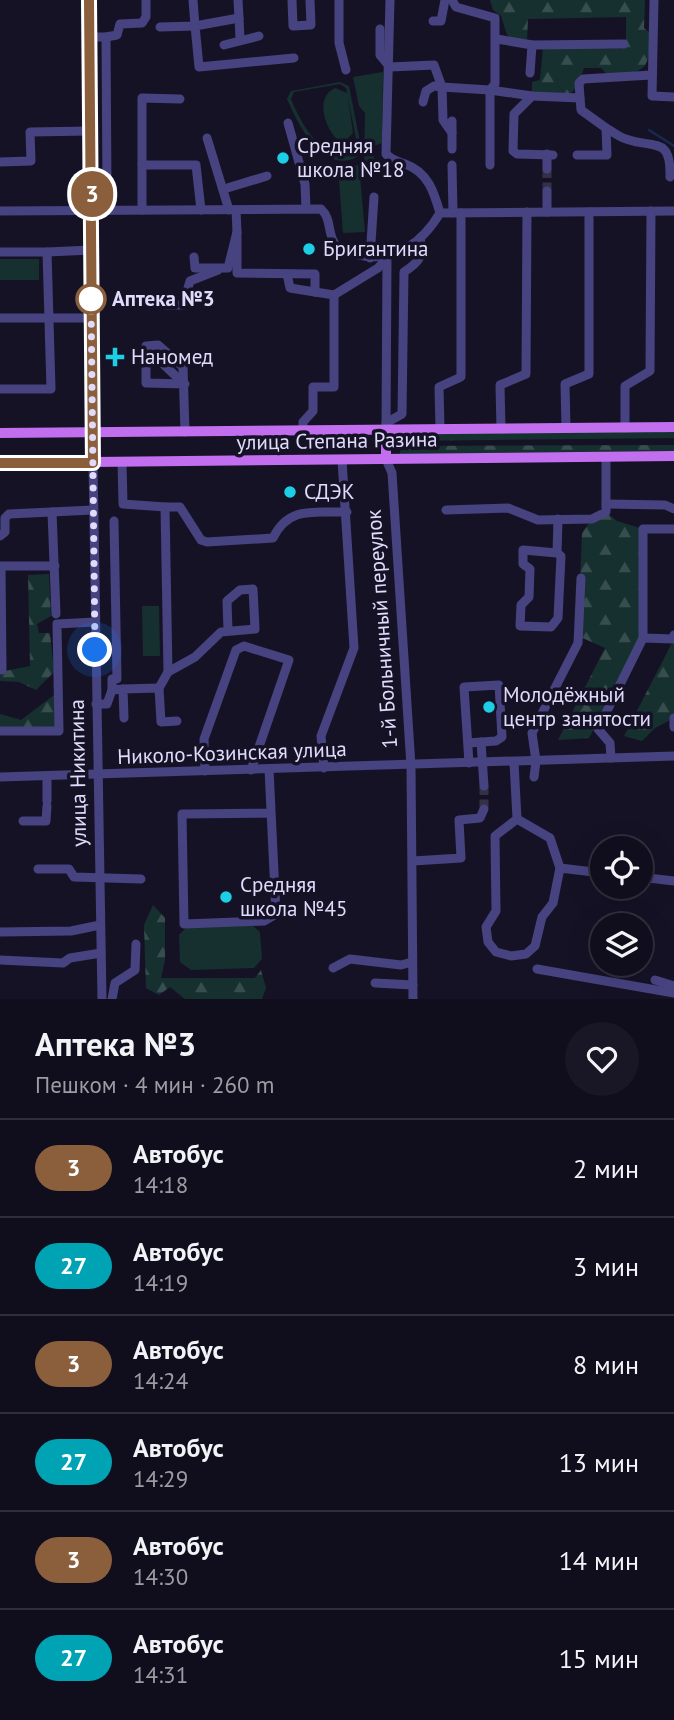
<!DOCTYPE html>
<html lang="ru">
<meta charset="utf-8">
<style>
body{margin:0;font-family:"PT Sans",sans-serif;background:#191725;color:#f1f3f6;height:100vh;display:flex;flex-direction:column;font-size:26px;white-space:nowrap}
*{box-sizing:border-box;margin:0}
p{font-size:23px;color:#9c9ca3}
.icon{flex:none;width:38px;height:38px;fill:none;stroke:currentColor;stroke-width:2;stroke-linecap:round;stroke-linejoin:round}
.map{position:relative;height:999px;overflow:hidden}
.sheet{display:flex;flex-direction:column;background:#100e1c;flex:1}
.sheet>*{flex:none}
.badge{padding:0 14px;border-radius:23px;font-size:24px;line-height:46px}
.controls{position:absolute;left:590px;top:836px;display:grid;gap:14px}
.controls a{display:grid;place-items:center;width:63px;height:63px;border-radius:50%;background:#100e1c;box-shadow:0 7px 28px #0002,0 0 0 2px #302e3b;font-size:35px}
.you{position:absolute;width:35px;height:35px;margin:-18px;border:5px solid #fff;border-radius:50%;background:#1a73e8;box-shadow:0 0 0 10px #1a73e833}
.map>.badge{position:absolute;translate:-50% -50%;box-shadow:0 0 0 4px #fff}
.round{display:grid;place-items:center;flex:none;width:74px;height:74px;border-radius:37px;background:#191725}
.summary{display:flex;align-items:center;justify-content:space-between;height:119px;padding:0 35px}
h1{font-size:33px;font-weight:800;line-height:52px}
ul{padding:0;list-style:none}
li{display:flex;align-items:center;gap:21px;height:98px;padding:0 35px;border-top:2px solid #302e3b}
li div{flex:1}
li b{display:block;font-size:26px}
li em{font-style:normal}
li .badge{min-width:77px;font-weight:700;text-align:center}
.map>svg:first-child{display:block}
.green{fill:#16302f;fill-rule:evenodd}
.forest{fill:url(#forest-firs)}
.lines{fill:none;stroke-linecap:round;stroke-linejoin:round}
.stream{stroke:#162a4c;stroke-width:2.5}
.minor-tunnel{stroke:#343046;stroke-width:9;stroke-dasharray:9 4.5;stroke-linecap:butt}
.minor{stroke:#464380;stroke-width:9}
.major{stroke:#c16eef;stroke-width:10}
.line-casing{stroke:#fff;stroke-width:16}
.line{stroke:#8b5e3c;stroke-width:10}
.walk{stroke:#e0dbfb;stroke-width:7;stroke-dasharray:0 12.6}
.poi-dot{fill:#1ccfe6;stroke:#161226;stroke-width:2.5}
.stop-dot{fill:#fff;stroke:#8b5e3c;stroke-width:3.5}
.labels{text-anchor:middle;stroke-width:7;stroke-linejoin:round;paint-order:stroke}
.poi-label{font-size:21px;fill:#e0dbfb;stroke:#161226;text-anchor:start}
.stop-label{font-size:21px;font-weight:bold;fill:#e0dbfb;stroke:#161226;text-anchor:start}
.street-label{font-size:21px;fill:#e0dbfb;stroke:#161226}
</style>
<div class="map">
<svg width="674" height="999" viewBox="0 0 674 999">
<defs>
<pattern id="forest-firs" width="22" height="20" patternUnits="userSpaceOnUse" patternTransform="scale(1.75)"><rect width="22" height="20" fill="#16302f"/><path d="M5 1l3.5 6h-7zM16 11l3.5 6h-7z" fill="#384d4e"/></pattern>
</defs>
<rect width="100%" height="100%" fill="#161226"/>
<g class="green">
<path d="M383,72L382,143L374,146V159L388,168L364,174L365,113L359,106L353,77Z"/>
<path d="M340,82L349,86L361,147L357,157C322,175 298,124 287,99L291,91ZM340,84L346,88L347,93L335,88C313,98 326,132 342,144L353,133L348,98L358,149L353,155C320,160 302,125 291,99L294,92Z"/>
<path d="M359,165L365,232L343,233L338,167Z"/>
<rect x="0" y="259" width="39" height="21"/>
<path d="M142,606H159L160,656H143Z"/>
<path d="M252,925L260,932L262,959L254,968L191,970L180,962L179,935L188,926Z"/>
</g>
<g class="forest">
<path d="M490,0H645L644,28L650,33C650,73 644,73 607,74L601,68H584L577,87L570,94L532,92V82L540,80L543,48L621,49L626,46V17L528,19L527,42L516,41L507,35L501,16L493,10Z"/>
<path d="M674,431V438L402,441V433Z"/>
<path d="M674,445V451L400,454V446Z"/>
<path d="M606,512L617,521L643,529V638L589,738L558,740L605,648L578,636L582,533L592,519Z"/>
<path d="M49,574L51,616L37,624L39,633H50L54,672L36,690L19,682L0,681V672L30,666L28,575Z"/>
<path d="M674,639V718L655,728L642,741L624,736Z"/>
<path d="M54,695L55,727L0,728V714L21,720Z"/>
<path d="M153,905L165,918V960L161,978H255L261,970L266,988L262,999H185L170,987L159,995L146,988L144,925Z"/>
</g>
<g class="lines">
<path class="stream" d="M649,130L674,146"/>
<g class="minor-tunnel">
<path d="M547,169V191"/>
<path d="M484,786V809"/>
</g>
<g class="minor">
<path d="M238,0L239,18L195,26L199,67L294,58"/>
<path d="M292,0L293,26L311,25L310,0"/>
<path d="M339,0V43L346,70"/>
<path d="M390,0L386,154C393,161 397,161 405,164C428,172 434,192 440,213"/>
<path d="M654,0L652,96L674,97"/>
<path d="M239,18L240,39"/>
<path d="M433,21H441L445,0"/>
<path d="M160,27L195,26L193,0"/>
<path d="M380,29V55L390,67L434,65L442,87L490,90L495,84V18L456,7L452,0"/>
<path d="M89,37H106L107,192"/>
<path d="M106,37L117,35L120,24L142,23L146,17V0"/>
<path d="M497,39L532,45L530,73"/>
<path d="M224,45L259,36"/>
<path d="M532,45L624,44"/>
<path d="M532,96L514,114L513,151L517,154L553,155"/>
<path d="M580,98L581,110L606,128"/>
<path d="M423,102L426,91L434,86L442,87L443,120L452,133"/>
<path d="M288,123L305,184L306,209"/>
<path d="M207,138L229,210"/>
<path d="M452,149V121"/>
<path d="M547,154V169"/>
<path d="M577,155H607L606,128C612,131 619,137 626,139C655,149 671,136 670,177"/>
<path d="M0,162L31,161L30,132L90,131"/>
<path d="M142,165H196L201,210"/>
<path d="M452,165L453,213"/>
<path d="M490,165V90L532,96L580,98L579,83L583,79L652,75"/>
<path d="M224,189L267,176"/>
<path d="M547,191V212"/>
<path d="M142,210V98L180,99"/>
<path d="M0,211L321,209C332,219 327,233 335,244C340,253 350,253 359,255C395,263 422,243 440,213L674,211"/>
<path d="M237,232V273L315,274V292L334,295L378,268L387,258"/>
<path d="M0,252H47L51,389H0"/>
<path d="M47,252L91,250"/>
<path d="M194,257L195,268H228L237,232L236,210"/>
<path d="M370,258L374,197"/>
<path d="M287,274L290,288L315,292"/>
<path d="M165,305H183L190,281L218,270"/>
<path d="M0,318H91"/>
<path d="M159,360L183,383"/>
<path d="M185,384L146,383V346L158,345L183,367L185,432"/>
<path d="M386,423L402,414L404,272C419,262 424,257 420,238"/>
<path d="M386,428L387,258"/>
<path d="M566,428L565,384L589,374V212"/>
<path d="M625,428V386L650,371L651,211"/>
<path d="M440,429L439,387L461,377V213"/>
<path d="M501,429L500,385L526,374L527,212"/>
<path d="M303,431V422L313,411V387H334V295"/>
<path d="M386,459L392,473L411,766L413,999"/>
<path d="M122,462L123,504L165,507L168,672L159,688"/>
<path d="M93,463L102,999"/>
<path d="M606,504L665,505L674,509"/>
<path d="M165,507H180L201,540L207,542L273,538C289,505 315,513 347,512"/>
<path d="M446,510L508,508L538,520L592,519L606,512V457"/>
<path d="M52,512L56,614"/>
<path d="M114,521L117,679H112V690L123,689"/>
<path d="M0,536L5,532V518L9,514L93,510"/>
<path d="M557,553L523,550V564L530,569L529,597L521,605L520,626L551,627L558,618L561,556L557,553L558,519"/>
<path d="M643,638L674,639V635"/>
<path d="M2,670L1,566H55"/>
<path d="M168,672L195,657L221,632L255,629L253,589L240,590L227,601L228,631"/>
<path d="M96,704H107L112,690"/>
<path d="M124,718L123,689L159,688L161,722L177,721"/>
<path d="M674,718V727"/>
<path d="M0,731H59L57,624L95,622"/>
<path d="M481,742L484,786"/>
<path d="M468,743L496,741L502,737L499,685L464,687L469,763"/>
<path d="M611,758L610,743L598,729L643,638V529H674"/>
<path d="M514,762L517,819L495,836L496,911L486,927L488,942L496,952L511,956L526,954L535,946L542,917L553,903L560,868L550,838L517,819"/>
<path d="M324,768L321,736L354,648L342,460"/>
<path d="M269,769L276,914L264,921L184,924L182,814L270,813"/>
<path d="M205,771L204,739L236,650L244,646L289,660L251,770"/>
<path d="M0,777L674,756"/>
<path d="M534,777L536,761L532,733L578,643L581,578"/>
<path d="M47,801V776"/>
<path d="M23,821H46L47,806"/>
<path d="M413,861L461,858L459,820L480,818L484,809"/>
<path d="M560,868L602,873"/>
<path d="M38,869H69L74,877L141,879"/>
<path d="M640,877L674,881"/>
<path d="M0,932L71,931L100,925"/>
<path d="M0,960L63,963L70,958L101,953"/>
<path d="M333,968L350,959L401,965L412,962"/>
<path d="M537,969L674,993"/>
<path d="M655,980L674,986"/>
<path d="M375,983L413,985"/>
<path d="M112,999L115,983L135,970L136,944"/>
</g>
<g class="major">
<path d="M89,0L93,463"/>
<path d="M0,433L674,427"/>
<path d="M386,459V430"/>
<path d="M0,463L674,456"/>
</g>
</g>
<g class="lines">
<defs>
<path id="line" d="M0,463H93L89,0"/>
</defs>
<use href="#line" class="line-casing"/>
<use href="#line" class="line"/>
<path class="walk" d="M91,299L95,650"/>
</g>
<g class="poi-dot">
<circle cx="283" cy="158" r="7"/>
<circle cx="309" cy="249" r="7"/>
<path d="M111.5 346.5h7v7h7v7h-7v7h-7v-7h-7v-7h7z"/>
<circle cx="290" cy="492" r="7"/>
<circle cx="489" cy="707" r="7"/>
<circle cx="226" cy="897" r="7"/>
</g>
<circle class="stop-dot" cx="91" cy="299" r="14"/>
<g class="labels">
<g class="poi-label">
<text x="297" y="153">Средняя<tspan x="297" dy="24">школа №18</tspan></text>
<text x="323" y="256">Бригантина</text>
<text x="131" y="364">Наномед</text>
<text x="304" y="499">СДЭК</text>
<text x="503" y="702">Молодёжный<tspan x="503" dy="24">центр занятости</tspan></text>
<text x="240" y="892">Средняя<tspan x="240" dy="24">школа №45</tspan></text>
</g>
<g class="stop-label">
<text x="112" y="306">Аптека №3</text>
</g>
<g class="street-label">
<text transform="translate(337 441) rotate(-1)" y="7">улица Степана Разина</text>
<text transform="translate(382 629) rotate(-94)" y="7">1-й Больничный переулок</text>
<text transform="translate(232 753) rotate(-2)" y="7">Николо-Козинская улица</text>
<text transform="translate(78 773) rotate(-91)" y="7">улица Никитина</text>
</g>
</g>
</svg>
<div class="controls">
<a><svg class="icon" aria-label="locate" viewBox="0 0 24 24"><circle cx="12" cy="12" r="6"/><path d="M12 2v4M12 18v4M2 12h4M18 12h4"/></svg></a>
<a><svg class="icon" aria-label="layers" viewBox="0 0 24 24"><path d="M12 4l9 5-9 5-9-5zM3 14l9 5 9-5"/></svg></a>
</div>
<div class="you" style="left:95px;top:650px"></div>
<b class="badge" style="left:92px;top:194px;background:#8b5e3c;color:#fff">3</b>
</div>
<section class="sheet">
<div class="summary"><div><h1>Аптека №3</h1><p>Пешком · 4 мин · 260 m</p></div><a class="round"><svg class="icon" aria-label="heart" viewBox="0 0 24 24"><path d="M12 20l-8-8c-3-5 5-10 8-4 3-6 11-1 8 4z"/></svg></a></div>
<ul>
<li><span class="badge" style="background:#8b5e3c;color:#fff">3</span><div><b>Автобус</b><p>14:18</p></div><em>2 мин</em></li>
<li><span class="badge" style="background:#00a3b4;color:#fff">27</span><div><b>Автобус</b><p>14:19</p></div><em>3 мин</em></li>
<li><span class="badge" style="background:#8b5e3c;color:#fff">3</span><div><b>Автобус</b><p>14:24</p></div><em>8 мин</em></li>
<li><span class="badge" style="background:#00a3b4;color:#fff">27</span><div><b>Автобус</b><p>14:29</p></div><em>13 мин</em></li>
<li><span class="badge" style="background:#8b5e3c;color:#fff">3</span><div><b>Автобус</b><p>14:30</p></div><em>14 мин</em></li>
<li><span class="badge" style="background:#00a3b4;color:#fff">27</span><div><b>Автобус</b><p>14:31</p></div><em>15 мин</em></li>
</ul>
</section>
